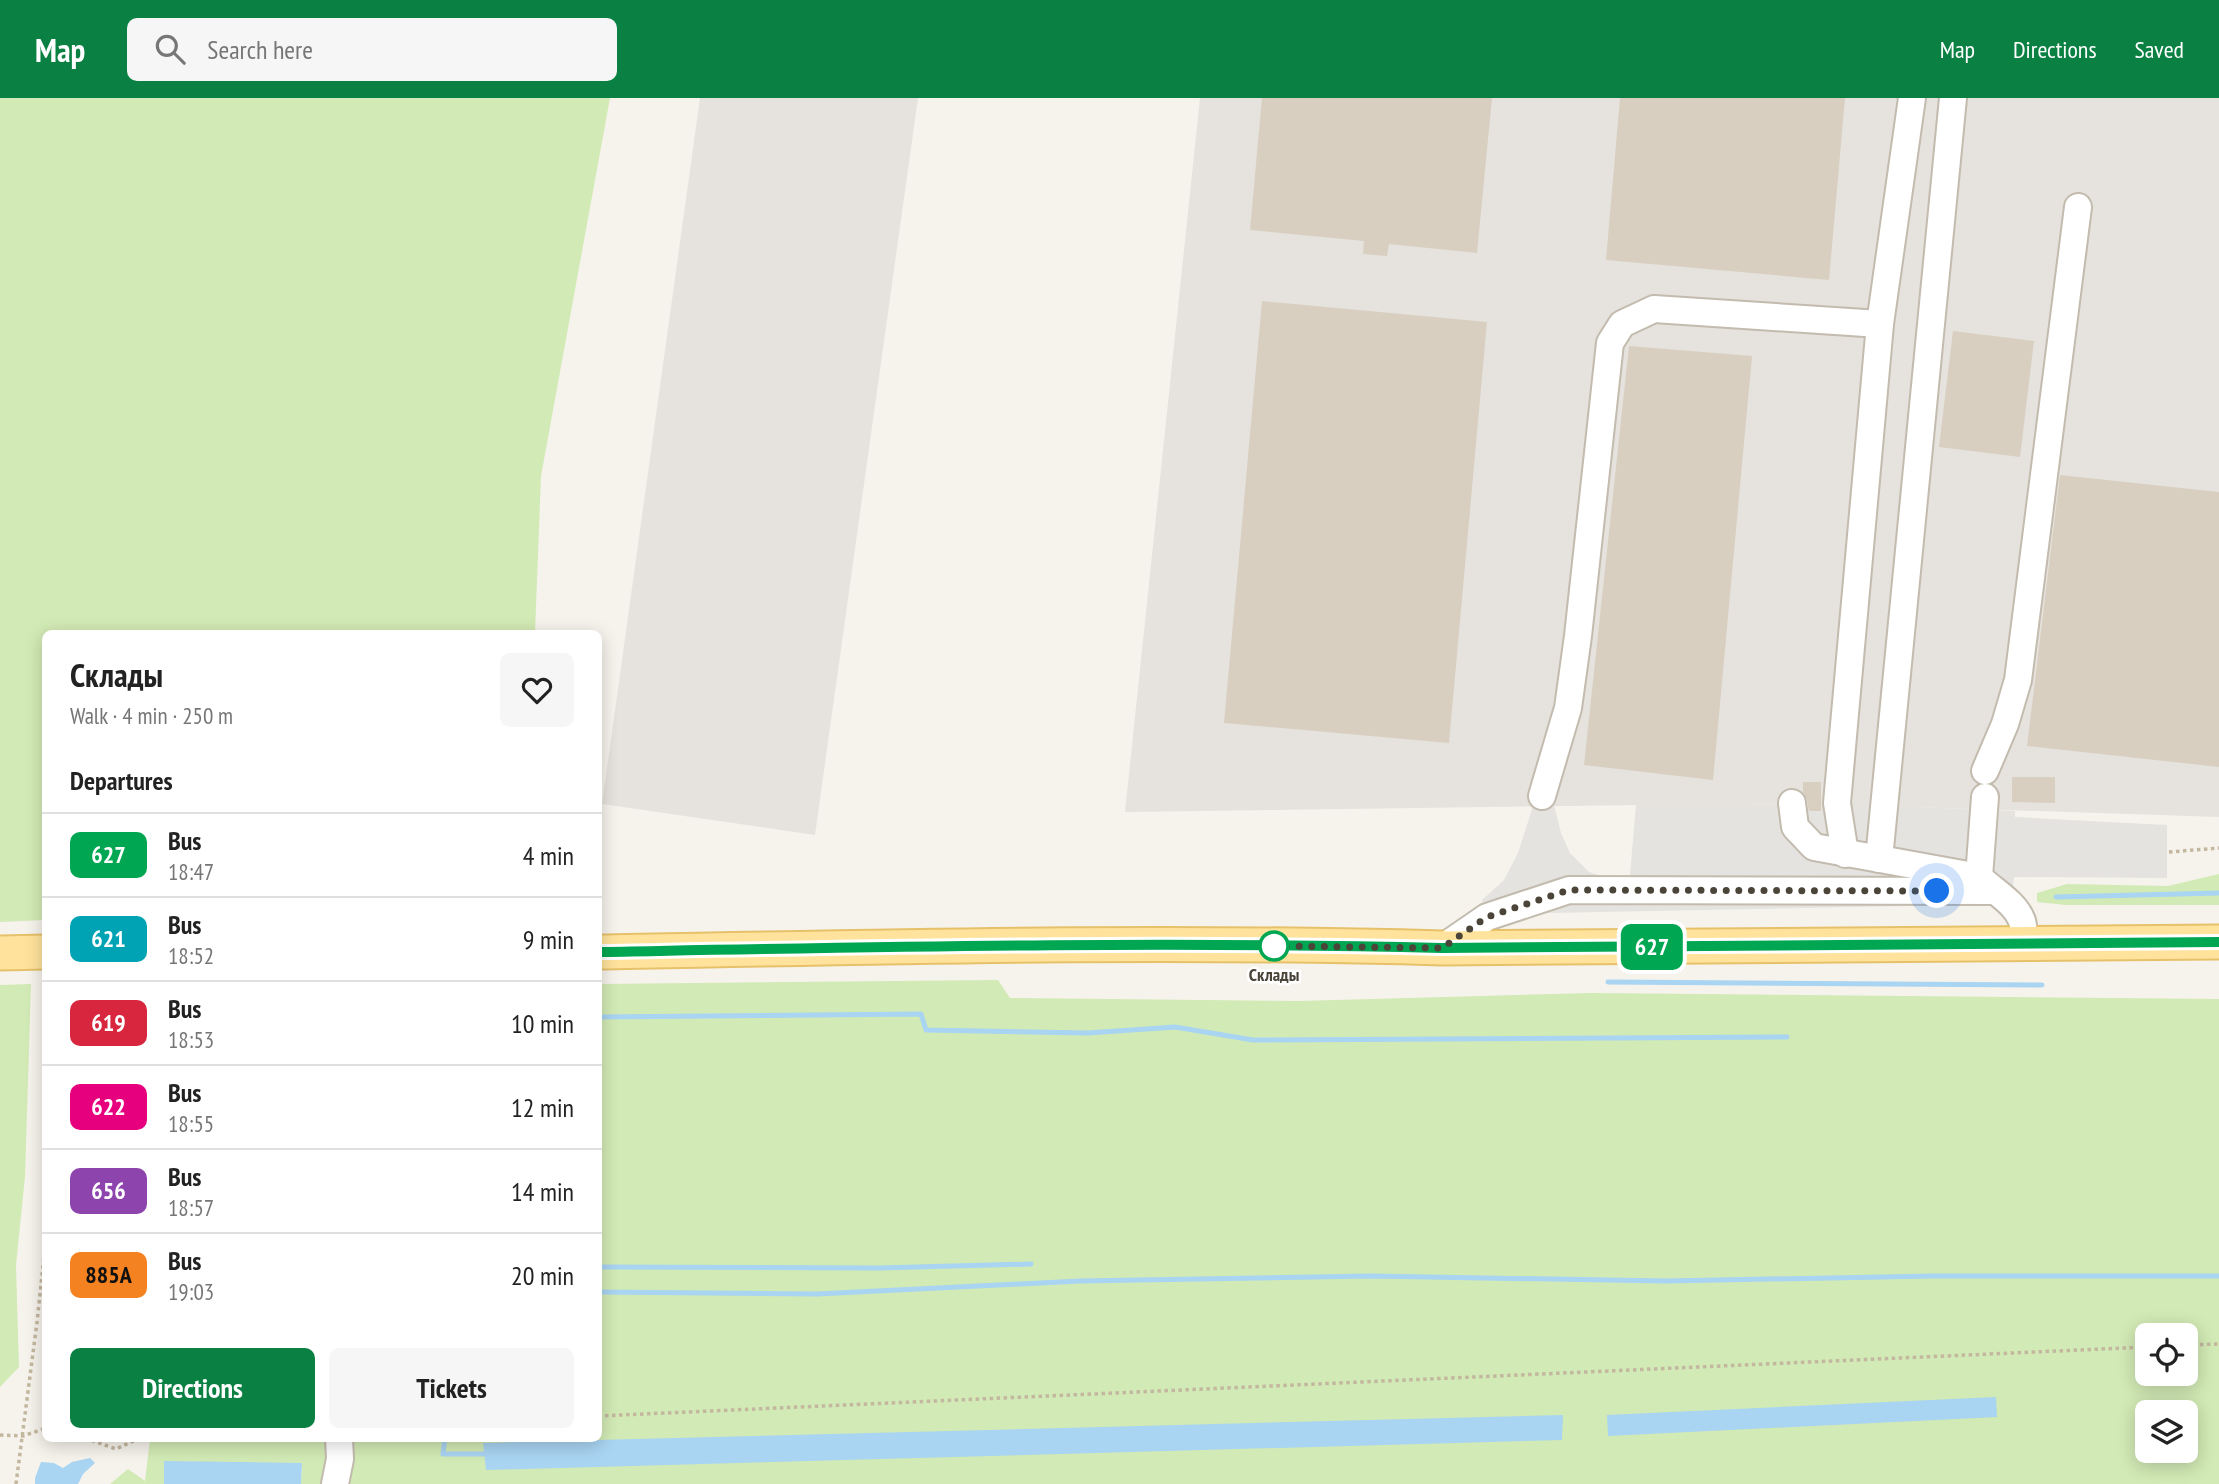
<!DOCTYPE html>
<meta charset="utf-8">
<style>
body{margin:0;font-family:"PT Sans Narrow",sans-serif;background:#f6f6f6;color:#222;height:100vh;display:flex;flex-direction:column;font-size:26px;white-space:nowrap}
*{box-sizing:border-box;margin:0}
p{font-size:23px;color:#767676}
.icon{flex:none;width:38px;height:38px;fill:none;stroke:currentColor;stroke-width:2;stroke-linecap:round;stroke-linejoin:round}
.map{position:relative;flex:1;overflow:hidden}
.side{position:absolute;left:42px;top:532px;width:560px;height:812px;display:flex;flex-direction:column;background:#fff;border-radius:10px;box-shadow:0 4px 18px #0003}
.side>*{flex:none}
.badge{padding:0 14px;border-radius:10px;font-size:24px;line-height:46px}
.buttons{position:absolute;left:2135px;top:1225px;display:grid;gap:14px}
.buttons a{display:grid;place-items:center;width:63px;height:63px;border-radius:10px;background:#fff;box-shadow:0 4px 18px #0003;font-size:35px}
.you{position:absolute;width:35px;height:35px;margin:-18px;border:5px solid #fff;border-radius:50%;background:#1a73e8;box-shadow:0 0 0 10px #1a73e833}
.map>.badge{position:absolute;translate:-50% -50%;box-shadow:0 0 0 4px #fff}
h2{padding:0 28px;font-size:26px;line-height:63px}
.round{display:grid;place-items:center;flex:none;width:74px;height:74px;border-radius:10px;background:#f6f6f6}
.head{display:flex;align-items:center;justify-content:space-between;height:119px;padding:0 28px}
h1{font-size:33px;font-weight:800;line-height:52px}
.action{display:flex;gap:14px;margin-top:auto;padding:14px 28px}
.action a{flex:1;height:80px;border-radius:10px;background:#0b8043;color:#fff;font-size:28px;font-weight:800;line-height:80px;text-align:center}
.action a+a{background:#f6f6f6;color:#222}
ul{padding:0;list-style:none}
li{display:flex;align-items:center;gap:21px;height:84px;padding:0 28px;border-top:2px solid #e0e0e0}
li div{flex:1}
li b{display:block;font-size:26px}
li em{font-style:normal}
li .badge{min-width:77px;font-weight:700;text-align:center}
header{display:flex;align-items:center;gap:42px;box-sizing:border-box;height:98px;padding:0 35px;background:#0b8043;color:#fff}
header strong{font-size:33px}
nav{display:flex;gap:38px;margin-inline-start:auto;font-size:24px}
.search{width:490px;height:63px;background:#f6f6f6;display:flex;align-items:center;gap:18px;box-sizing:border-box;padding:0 24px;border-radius:10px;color:#767676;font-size:26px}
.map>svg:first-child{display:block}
.industrial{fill:#e6e2dd}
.green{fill:#d2eab5;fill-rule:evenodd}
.parking{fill:#e5e3e0}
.water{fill:#a9d4f2}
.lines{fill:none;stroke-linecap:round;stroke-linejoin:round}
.stream{stroke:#a9d4f2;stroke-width:5}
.building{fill:#d8cfc1}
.minor-casing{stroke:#c2bbae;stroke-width:30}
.major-casing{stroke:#e6c16a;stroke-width:37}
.path{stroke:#c4b79f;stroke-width:3.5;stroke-dasharray:3.5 3.5;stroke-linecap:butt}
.minor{stroke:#fff;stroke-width:26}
.major{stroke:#ffe39c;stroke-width:33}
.line-casing{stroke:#fff;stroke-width:16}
.line{stroke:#00a651;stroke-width:10}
.walk{stroke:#4b4439;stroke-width:7;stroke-dasharray:0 12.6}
.stop-dot{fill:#fff;stroke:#00a651;stroke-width:3.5}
.labels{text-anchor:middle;stroke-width:5;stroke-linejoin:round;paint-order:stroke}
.stop-label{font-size:18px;font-weight:bold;fill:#4b4439;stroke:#fff}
</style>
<header>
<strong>Map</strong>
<div class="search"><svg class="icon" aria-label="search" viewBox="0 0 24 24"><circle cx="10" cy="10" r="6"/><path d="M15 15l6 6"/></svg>Search here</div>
<nav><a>Map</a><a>Directions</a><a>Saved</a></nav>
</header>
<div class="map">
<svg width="2219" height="1386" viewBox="0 0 2219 1386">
<rect width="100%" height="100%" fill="#f6f3ec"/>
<g class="industrial">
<path d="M700,0H918L815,737L602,706Z"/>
<path d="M1200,0H2219V719L1792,705L1125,714Z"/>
</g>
<g class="green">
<path d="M0,0H610L541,378L535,535L46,536L45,822L0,824Z"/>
<path d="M2219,776V807H2066L2037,804V795L2067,786L2168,788Z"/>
<path d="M998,882L1010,900L1299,903L1591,895L2219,901V1386H301L302,1366L164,1364V1386H110L128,1371L145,1383L150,1341L598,1340L599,886ZM2147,1237H2186V1276H2147ZM2147,1314H2186V1353H2147Z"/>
<path d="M31,886L25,1079L16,1167L19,1269L0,1289V887Z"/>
</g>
<path class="parking" d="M1803,684L1821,705L2015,713V719L2167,727V780L2014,779L2011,806L1501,816L1487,819L1482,802L1504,782L1518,755L1533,708L1554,707L1561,735L1570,755L1589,774L1620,784L1630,777L1636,706L1803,705Z"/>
<g class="water">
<path d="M1996,1299L1997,1319L1608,1338L1607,1317Z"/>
<path d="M1563,1317L1562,1342L486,1372L483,1345Z"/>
<path d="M90,1360L95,1365L83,1376L78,1386H35V1380L41,1364L54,1365L63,1370L72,1364Z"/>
<path d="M164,1363L302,1365L301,1386H164Z"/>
</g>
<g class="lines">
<g class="stream">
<path d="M2056,799L2219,795"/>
<path d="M1608,884L2042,887"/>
<path d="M598,919L921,916L926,932L1088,935L1175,929L1253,942L1787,939"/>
<path d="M598,1169L879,1170L1031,1166"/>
<path d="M598,1194L817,1196L1080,1183L1371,1178L1666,1183L1933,1178H2219"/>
<path d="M445,1340L443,1356H484"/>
</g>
</g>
<g class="building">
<path d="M1262,0H1492L1477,155L1389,146L1387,158L1363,156L1364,143L1250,132Z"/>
<path d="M1620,0H1845L1829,182L1606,162Z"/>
<path d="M1262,203L1487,224L1449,645L1224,625Z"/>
<path d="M1953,233L2034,243L2020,359L1939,349Z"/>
<path d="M1629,248L1752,258L1713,682L1584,667Z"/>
<path d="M2060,377L2219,394V669L2027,648Z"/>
<path d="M2012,679H2055V705L2012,704Z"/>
<path d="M1803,684H1821V713H1809L1807,702L1803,694Z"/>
</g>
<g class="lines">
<defs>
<g id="minor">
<path d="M1985,673L2005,626L2018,582L2078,109"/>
<path d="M1542,698L1568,610L1578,538L1610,245L1622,226L1654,211L1880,226"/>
<path d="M1985,699L1979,779C1993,793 2015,804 2022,823C2024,829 2024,838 2024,845"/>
<path d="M1792,705L1795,729L1814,749L1979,779"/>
<path d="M1845,756L1837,705L1880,226L1912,0"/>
<path d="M1879,761L1953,0"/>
<path d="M1442,850L1487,819L1569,792L1993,793"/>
<path d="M335,1386L340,1361L339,1340"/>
</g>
<g id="major">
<path d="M598,854C880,849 1161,842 1442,850L2219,844"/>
<path d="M0,855L46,854"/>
</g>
</defs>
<use href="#minor" class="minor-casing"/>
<use href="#major" class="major-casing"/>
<g class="path">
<path d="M2169,754L2219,750"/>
<path d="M2186,1247L2219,1246"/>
<path d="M598,1318L2147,1249"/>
<path d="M0,1337L23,1338L46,1330"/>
<path d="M85,1340L116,1351L140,1340"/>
<path d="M16,1386L37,1224L46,1140"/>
</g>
<use href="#minor" class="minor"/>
<use href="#major" class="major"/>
</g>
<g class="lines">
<defs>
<path id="line" d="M598,854C880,849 1161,843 1442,850L2219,844"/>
</defs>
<use href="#line" class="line-casing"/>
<use href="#line" class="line"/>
<path class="walk" d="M1274,848L1442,850L1487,819L1569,792L1937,793"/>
</g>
<circle class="stop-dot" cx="1274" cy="848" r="14"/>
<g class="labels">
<g class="stop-label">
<text x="1274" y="883">Склады</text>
</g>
</g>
</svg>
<div class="buttons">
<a><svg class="icon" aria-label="locate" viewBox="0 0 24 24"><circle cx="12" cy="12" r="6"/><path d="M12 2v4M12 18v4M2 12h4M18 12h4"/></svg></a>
<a><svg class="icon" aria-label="layers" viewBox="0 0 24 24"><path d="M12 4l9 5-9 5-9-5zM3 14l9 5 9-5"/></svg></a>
</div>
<div class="you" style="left:1937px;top:793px"></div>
<b class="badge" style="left:1652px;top:849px;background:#00a651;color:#fff">627</b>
<section class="side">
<div class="head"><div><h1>Склады</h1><p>Walk · 4 min · 250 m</p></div><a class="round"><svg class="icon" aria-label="heart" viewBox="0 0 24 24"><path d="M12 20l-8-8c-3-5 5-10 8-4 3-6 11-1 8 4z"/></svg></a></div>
<h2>Departures</h2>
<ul>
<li><span class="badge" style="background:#00a651;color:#fff">627</span><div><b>Bus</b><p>18:47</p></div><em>4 min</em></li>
<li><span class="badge" style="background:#00a3b4;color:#fff">621</span><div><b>Bus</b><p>18:52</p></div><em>9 min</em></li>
<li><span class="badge" style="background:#d7263d;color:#fff">619</span><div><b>Bus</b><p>18:53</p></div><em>10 min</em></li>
<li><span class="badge" style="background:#e6007e;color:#fff">622</span><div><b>Bus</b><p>18:55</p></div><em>12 min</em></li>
<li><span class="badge" style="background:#8e44ad;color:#fff">656</span><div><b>Bus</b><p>18:57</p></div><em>14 min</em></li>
<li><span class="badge" style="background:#f58220;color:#111">885А</span><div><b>Bus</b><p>19:03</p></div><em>20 min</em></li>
</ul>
<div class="action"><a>Directions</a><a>Tickets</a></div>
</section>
</div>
